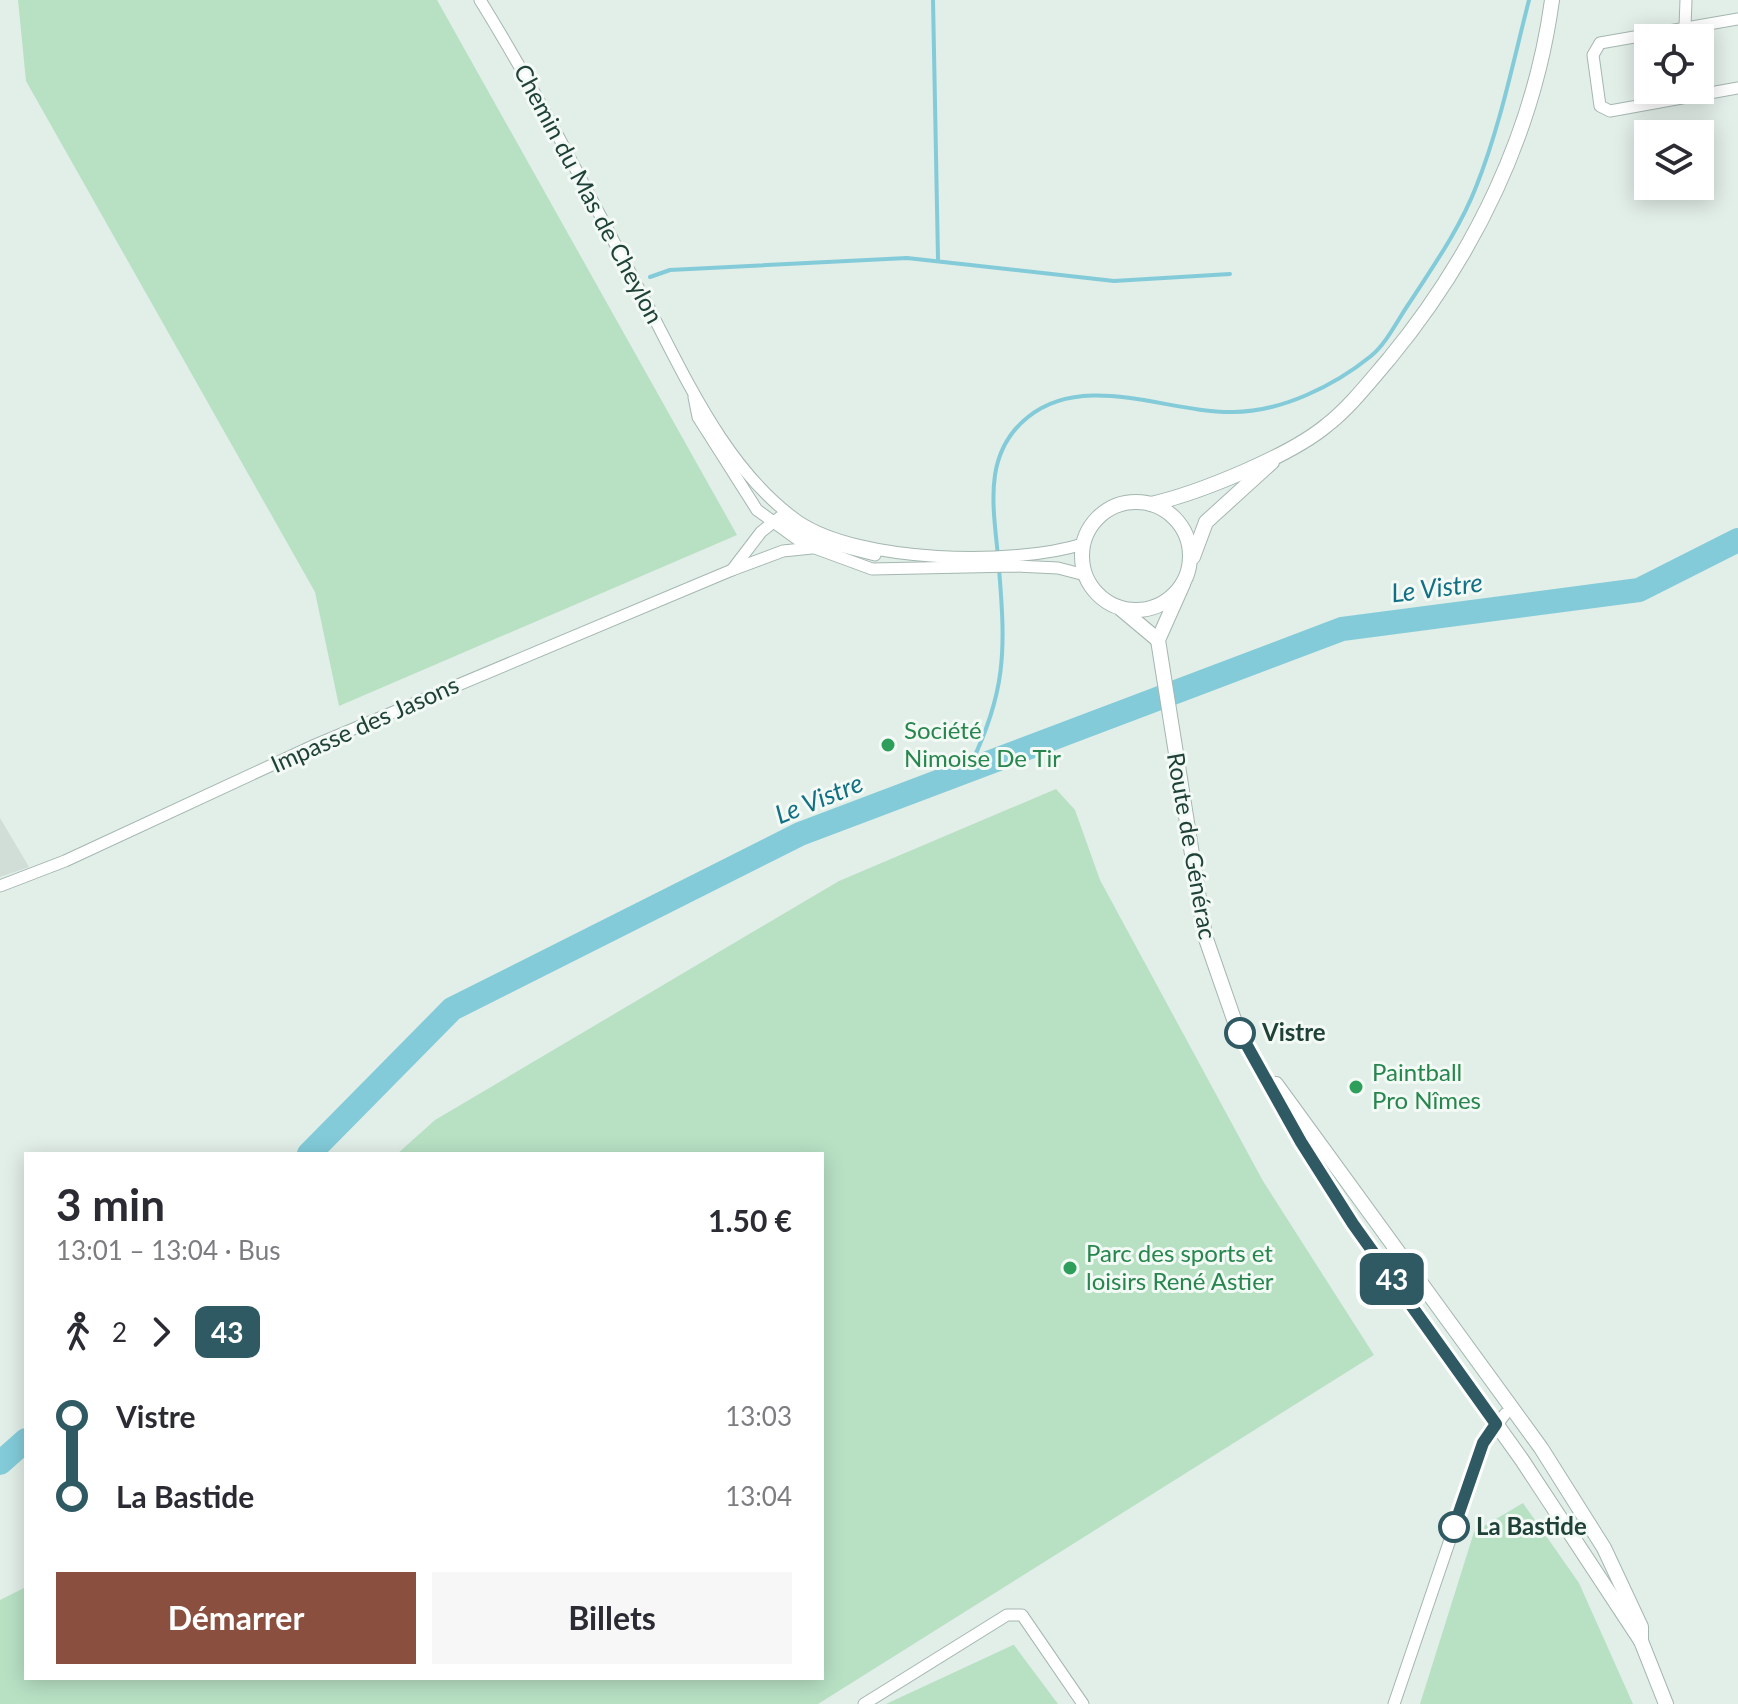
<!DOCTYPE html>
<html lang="fr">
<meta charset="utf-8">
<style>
body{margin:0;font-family:Lato,sans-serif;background:#f7f7f7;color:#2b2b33;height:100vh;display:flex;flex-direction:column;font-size:30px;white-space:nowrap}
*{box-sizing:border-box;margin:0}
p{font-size:26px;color:#7c7c81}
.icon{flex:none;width:44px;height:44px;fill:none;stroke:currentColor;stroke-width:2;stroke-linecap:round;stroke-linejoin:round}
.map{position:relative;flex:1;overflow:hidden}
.drawer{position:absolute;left:24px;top:1152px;width:800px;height:528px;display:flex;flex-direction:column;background:#fff;border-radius:0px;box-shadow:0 4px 20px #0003}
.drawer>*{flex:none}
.badge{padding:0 16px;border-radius:12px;font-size:28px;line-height:52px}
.controls{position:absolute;left:1634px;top:24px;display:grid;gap:16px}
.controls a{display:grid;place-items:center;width:80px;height:80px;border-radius:0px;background:#fff;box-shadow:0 4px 20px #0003;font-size:40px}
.map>.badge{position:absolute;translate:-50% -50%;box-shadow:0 0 0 4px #fff}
.legs{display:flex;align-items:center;gap:12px;height:88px;padding:0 32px;font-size:26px}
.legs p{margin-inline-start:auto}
.headline{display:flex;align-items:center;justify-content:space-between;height:136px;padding:0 32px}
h1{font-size:44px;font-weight:700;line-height:60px}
.primary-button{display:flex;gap:16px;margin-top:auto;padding:16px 32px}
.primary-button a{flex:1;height:92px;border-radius:0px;background:#8a4f3f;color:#fff;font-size:32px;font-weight:700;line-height:92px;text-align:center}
.primary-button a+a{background:#f7f7f7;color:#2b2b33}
ul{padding:0 32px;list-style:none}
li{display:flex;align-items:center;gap:28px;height:80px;font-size:30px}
li i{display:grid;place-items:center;width:12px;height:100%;margin:0 10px;background:currentColor}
li i::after{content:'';width:20px;height:20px;margin:-10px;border:6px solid;border-radius:50%;background:#fff}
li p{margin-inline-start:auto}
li:first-child i{background:linear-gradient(#0000 50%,currentColor 0)}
li:last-child i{background:linear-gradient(currentColor 50%,#0000 0)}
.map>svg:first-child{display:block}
.built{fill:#d0ded7}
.green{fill:#b8e1c4}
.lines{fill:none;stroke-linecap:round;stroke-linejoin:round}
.stream{stroke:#83cbd9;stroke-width:4}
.river{stroke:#83cbd9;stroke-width:24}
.minor-casing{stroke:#a4b7b0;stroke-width:13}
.tertiary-casing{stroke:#a4b7b0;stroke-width:16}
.minor{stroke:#fff;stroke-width:11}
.tertiary{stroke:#fff;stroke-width:14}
.line-1-casing{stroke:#fff;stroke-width:18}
.line-1{stroke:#2f5a63;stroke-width:12}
.leisure-dot{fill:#2e9e5b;stroke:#f3faf6;stroke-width:3}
.stop-1-dot{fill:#fff;stroke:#2f5a63;stroke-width:4}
.labels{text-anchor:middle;stroke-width:6;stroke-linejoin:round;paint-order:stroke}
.street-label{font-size:24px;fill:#1f4138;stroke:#f3faf6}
.leisure-label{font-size:24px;fill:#27864d;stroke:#f3faf6;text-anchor:start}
.stop-label{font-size:24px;font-weight:bold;fill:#1f4138;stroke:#f3faf6;text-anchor:start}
.water-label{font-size:26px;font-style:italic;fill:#127084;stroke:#f3faf6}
</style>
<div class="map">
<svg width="1738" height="1704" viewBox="0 0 1738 1704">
<rect width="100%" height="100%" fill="#e2eee8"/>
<path class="built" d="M0,818L29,867L0,877Z"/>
<g class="green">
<path d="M18,0H437L737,535L339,706L315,592L26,81Z"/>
<path d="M1056,789L1075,810L1100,880L1263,1181L1374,1355L818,1704H0V1600L26,1587V1678H822V1154H397L435,1120L839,881Z"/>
<path d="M1523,1503L1579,1583L1633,1704H1420L1474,1532Z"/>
<path d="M1014,1645L1058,1704H886L1013,1645Z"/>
</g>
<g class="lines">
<g class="stream">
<path d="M933,0L938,259"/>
<path d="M650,277L670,270L907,258L1114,281L1230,274"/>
<path d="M998,556C993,505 983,453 1028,417C1085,371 1167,413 1233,412C1281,412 1334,386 1371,356C1387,343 1398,319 1410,302C1434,265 1460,228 1476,187C1500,127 1513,62 1529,0"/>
<path d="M968,770C1006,694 1006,652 999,569"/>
</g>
<g class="river">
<path d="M309,1154L452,1009L800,834L1342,629L1639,590L1738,540"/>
<path d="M0,1463L26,1440"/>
</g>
<defs>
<g id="minor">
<path d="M480,0C539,95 589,195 641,293C683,371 723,468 798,521C860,563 1013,566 1083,544"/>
<path d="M1738,19L1600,43L1593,55L1600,106L1610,111L1738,88"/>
<path d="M1685,27L1686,0"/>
<path d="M694,397L698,417L757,510L804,544L872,569L1014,566L1058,568L1085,575"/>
<path d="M732,570L761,532L780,517L816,540L875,555"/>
<path d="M0,886L65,861L315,745L732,570L783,551L812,548"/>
<path d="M864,1704L1007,1615H1022L1083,1704"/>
<path d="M1394,1704L1483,1443L1505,1414"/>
</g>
<g id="tertiary">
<circle cx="1136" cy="556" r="54"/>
<path d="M1151,504C1199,493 1290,456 1327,425C1350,407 1370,381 1389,359C1474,256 1534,133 1552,0"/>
<path d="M1193,557L1206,522L1272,462"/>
<path d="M1183,584L1158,640L1205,936L1237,1028L1301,1142L1353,1224L1522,1460L1641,1641"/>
<path d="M1121,609L1158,640"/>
<path d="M1276,1084L1541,1448L1604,1548L1641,1627V1641L1666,1704"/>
</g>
</defs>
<use href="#minor" class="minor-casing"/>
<use href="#tertiary" class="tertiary-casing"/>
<use href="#minor" class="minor"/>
<use href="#tertiary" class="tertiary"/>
</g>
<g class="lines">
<defs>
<path id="line-1" d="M1240,1033L1301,1142L1353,1224L1496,1424L1483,1443L1454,1527"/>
</defs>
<use href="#line-1" class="line-1-casing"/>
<use href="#line-1" class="line-1"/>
</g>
<g class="leisure-dot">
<circle cx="888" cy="745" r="8"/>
<circle cx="1356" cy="1087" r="8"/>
<circle cx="1070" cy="1268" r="8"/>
</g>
<g class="stop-1-dot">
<circle cx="1240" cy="1033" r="14"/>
<circle cx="1454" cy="1527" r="14"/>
</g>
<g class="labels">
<g class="street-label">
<text transform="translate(588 194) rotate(62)" y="8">Chemin du Mas de Cheylon</text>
<text transform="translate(365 725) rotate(-24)" y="8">Impasse des Jasons</text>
<text transform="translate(1191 846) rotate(80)" y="8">Route de Générac</text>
</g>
<g class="leisure-label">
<text x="904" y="739">Société<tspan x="904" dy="28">Nimoise De Tir</tspan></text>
<text x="1372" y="1081">Paintball<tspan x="1372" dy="28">Pro Nîmes</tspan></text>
<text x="1086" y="1262">Parc des sports et<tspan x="1086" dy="28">loisirs René Astier</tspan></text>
</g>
<g class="stop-label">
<text x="1262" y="1041">Vistre</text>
<text x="1476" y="1535">La Bastide</text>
</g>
<g class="water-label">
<text transform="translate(1437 588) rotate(-7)" y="9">Le Vistre</text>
<text transform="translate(819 799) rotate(-22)" y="9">Le Vistre</text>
</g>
</g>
</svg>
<div class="controls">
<a><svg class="icon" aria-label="locate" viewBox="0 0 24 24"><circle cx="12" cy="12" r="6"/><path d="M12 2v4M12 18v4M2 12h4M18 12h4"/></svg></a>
<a><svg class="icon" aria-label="layers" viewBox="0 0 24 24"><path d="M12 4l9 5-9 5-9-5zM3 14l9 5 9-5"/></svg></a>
</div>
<b class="badge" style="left:1392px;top:1279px;background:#2f5a63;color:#fff">43</b>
<section class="drawer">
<div class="headline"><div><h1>3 min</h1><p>13:01 – 13:04 · Bus</p></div><b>1.50 €</b></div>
<div class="legs"><svg class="icon" aria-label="walk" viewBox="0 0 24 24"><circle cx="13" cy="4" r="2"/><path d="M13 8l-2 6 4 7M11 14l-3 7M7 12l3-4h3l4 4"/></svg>2<svg class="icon" aria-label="forward" viewBox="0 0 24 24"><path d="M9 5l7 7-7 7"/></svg><b class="badge" style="background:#2f5a63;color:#fff">43</b></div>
<ul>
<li><i style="color:#2f5a63"></i><b>Vistre</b><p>13:03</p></li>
<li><i style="color:#2f5a63"></i><b>La Bastide</b><p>13:04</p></li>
</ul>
<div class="primary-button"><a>Démarrer</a><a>Billets</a></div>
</section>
</div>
